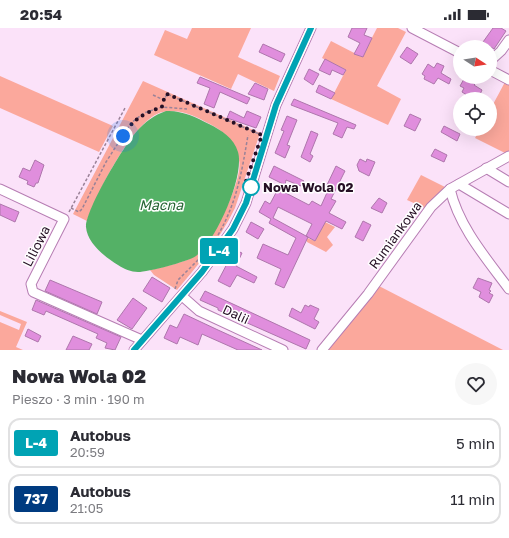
<!DOCTYPE html>
<html lang="pl">
<meta charset="utf-8">
<style>
body{margin:0;font-family:"Golos Text",sans-serif;background:#f7f7f7;color:#2b2b33;height:100vh;display:flex;flex-direction:column;font-size:15px;white-space:nowrap}
*{box-sizing:border-box;margin:0}
p{font-size:13px;color:#7c7c81}
.icon{flex:none;width:22px;height:22px;fill:none;stroke:currentColor;stroke-width:2;stroke-linecap:round;stroke-linejoin:round}
.map{position:relative;height:322px;overflow:hidden}
.side{display:flex;flex-direction:column;background:#fff;flex:1}
.side>*{flex:none}
.badge{padding:0 8px;border-radius:3px;font-size:14px;line-height:26px}
.needle{width:26px;rotate:102deg}
.fabs{position:absolute;left:453px;top:12px;display:grid;gap:8px}
.fabs a{display:grid;place-items:center;width:44px;height:44px;border-radius:50%;background:#fff;box-shadow:0 4px 16px #0002;font-size:20px}
.you{position:absolute;width:20px;height:20px;margin:-10px;border:3px solid #fff;border-radius:50%;background:#1a73e8;box-shadow:0 0 0 6px #1a73e833}
.map>.badge{position:absolute;translate:-50% -50%;box-shadow:0 0 0 2px #fff}
.round{display:grid;place-items:center;flex:none;width:42px;height:42px;border-radius:21px;background:#f7f7f7}
.summary{display:flex;align-items:center;justify-content:space-between;height:68px;padding:0 12px}
h1{font-size:19px;font-weight:800;line-height:30px}
ul{padding:0;list-style:none}
li{display:flex;align-items:center;gap:12px;height:50px;margin:0 8px 6px;padding:0 4px;border:2px solid #e1e1e2;border-radius:12px}
li div{flex:1}
li b{display:block;font-size:15px}
li em{font-style:normal}
li .badge{min-width:44px;font-weight:700;text-align:center}
.status{display:flex;justify-content:space-between;align-items:center;height:28px;padding:0 20px;background:#fff;direction:ltr}
.status svg{height:11px;fill:currentColor}
.map>svg:first-child{display:block}
.green{fill:#fba89c}
.water{fill:#54b166}
.building{fill:#e08edd;stroke:#ae76ac;fill-rule:evenodd}
.lines{fill:none;stroke-linecap:round;stroke-linejoin:round}
.minor-casing{stroke:#b67db3;stroke-width:11}
.path{stroke:#9a8298;stroke-width:1.5;stroke-dasharray:3 2;stroke-linecap:butt}
.minor{stroke:#fff;stroke-width:9}
.line-casing{stroke:#fff;stroke-width:9}
.line{stroke:#00a3b4;stroke-width:6}
.walk{stroke:#261025;stroke-width:4;stroke-dasharray:0 7.2}
.stop-dot{fill:#fff;stroke:#00a3b4;stroke-width:2}
.labels{text-anchor:middle;stroke-width:3;stroke-linejoin:round;paint-order:stroke}
.stop-label{font-size:13px;font-weight:bold;fill:#261025;stroke:#fff;text-anchor:start}
.street-label{font-size:13px;fill:#261025;stroke:#fff}
.water-label{font-size:14px;font-style:italic;fill:#266534;stroke:#fff}
</style>
<div class="status"><b>20:54</b><svg viewBox="0 0 49 12"><path d="M0 12V9h3v3zM5 12V6h3v6zM10 12V3h3v9zM15 12V0h3v12zM26 1h20v11H26zM47 4h2v5h-2z"/></svg></div>
<div class="map">
<svg width="509" height="322" viewBox="0 0 509 322">
<rect width="100%" height="100%" fill="#fbe2f9"/>
<g class="green">
<path d="M192,0H251L238,29L280,48L274,63L238,46L231,61L154,27L165,2L187,11Z"/>
<path d="M377,0H398L406,4L377,58L401,71L388,97L331,71L346,42L322,30L331,13L362,29Z"/>
<path d="M0,48L113,98L99,124L0,80Z"/>
<path d="M143,53L260,105L235,180C220,211 199,236 177,262L154,247L150,242C163,239 187,234 196,227C212,215 244,151 239,132C234,110 222,102 204,93C191,86 172,79 157,86C130,99 97,165 87,193L73,186Z"/>
<path d="M505,54L509,57V125L507,126L475,110L480,101H490V82Z"/>
<path d="M421,147L445,159L427,181L407,172Z"/>
<path d="M325,194L335,199L327,209L333,217L326,224L307,214L305,209L315,213Z"/>
<path d="M379,258L503,322H326Z"/>
<path d="M0,283L27,294L16,319L23,322H0V294L19,302L21,296L0,287Z"/>
</g>
<path class="water" d="M166,83C181,82 196,89 209,96C221,102 234,110 238,124C245,148 216,213 196,228C187,234 148,244 138,244C131,244 124,241 118,237C105,229 87,215 86,199C86,181 124,117 137,103C145,94 154,87 166,83Z"/>
<g class="building">
<path d="M352,0H367L364,7L372,10L363,29L354,26L360,15L348,9Z"/>
<path d="M493,0H501L506,3L494,21L483,14Z"/>
<path d="M263,16L285,26L281,34L259,24Z"/>
<path d="M407,19L418,26L411,36L400,29Z"/>
<path d="M325,31L346,42L343,47L332,42L330,47L319,42Z"/>
<path d="M437,35L444,38L441,45L451,51L449,56L438,50L434,56L424,51L425,48L422,46L428,36L434,40Z"/>
<path d="M309,41L319,46L313,57L304,51Z"/>
<path d="M200,49L250,70L247,76L220,64L214,80L204,76L210,60L197,55Z"/>
<path d="M464,51L475,56L474,57L482,62L478,71H473L462,64L464,60L460,58Z"/>
<path d="M255,55L268,61L264,72L248,66Z"/>
<path d="M319,57L335,65L331,71L316,64Z"/>
<path d="M294,71L356,97L354,101L347,99L342,110L333,106L338,95L291,77Z"/>
<path d="M230,83L244,90L247,83L261,89L256,100L227,90Z"/>
<path d="M410,86L421,91L415,103L404,98Z"/>
<path d="M287,88L297,92L287,117L290,118L285,130L275,125L284,103L281,102Z"/>
<path d="M444,98L460,106L457,113L441,104Z"/>
<path d="M311,103L318,106L310,126L313,128L310,134L301,129Z"/>
<path d="M435,121L447,127L444,134L431,128Z"/>
<path d="M360,131L366,134L367,131L375,134L369,148L359,143L357,137Z"/>
<path d="M35,132L44,137L38,155H36L34,159L27,156L28,153L19,149L23,140L30,143Z"/>
<path d="M274,138L304,153L301,158L286,152L285,157L269,149Z"/>
<path d="M336,138L345,143L331,171L336,173L329,185L346,194L342,201L326,193L315,213L306,208L308,209L284,260L275,256L281,241L257,230L263,216L288,227L296,210L269,195L271,191L259,184L265,173L270,176L278,161L309,177L312,173L321,178L330,158L327,157ZM278,179L312,196L306,208L273,190Z"/>
<path d="M379,170L387,175L382,185L371,180Z"/>
<path d="M0,176L19,184L15,194L0,187Z"/>
<path d="M363,193L371,197L363,213L355,209Z"/>
<path d="M251,194L264,201L258,211L246,204Z"/>
<path d="M233,221L242,225L236,238L257,249L254,255L237,247L230,259L218,253L229,232Z"/>
<path d="M152,249L170,260L162,274L143,263Z"/>
<path d="M478,250L492,255L489,262L491,263L489,265L493,267L489,275L479,269L481,264L473,260Z"/>
<path d="M50,252L102,274L97,286L45,263Z"/>
<path d="M205,263L310,312L306,321L218,282V280L200,272Z"/>
<path d="M133,270L147,280L132,301L117,292Z"/>
<path d="M36,272L121,309L115,322L105,320L107,315L96,310L98,306L46,283L44,287L32,282Z"/>
<path d="M305,277L309,279L310,277L319,281L314,291L319,294L315,301L289,288L292,280L301,285Z"/>
<path d="M184,286L218,302L262,322H238L202,306L198,317L180,309L177,316L164,310L170,297L177,300Z"/>
<path d="M28,301L41,308L38,314L25,308Z"/>
<path d="M73,308L92,316L89,322H66Z"/>
</g>
<g class="lines">
<defs>
<g id="minor">
<path d="M412,0L460,25"/>
<path d="M490,33L501,23L509,12"/>
<path d="M490,42L509,52"/>
<path d="M486,140L509,154"/>
<path d="M459,156L509,186"/>
<path d="M0,161L64,191L31,256L33,264L142,312"/>
<path d="M450,161C459,199 486,230 509,261"/>
<path d="M182,268L199,283L283,322"/>
<path d="M134,322L202,244L233,201L246,175L276,77L311,0"/>
<path d="M322,322L368,266L431,179L450,161L509,128"/>
</g>
</defs>
<use href="#minor" class="minor-casing"/>
<g class="path">
<path d="M153,67L164,72L167,66L259,106"/>
<path d="M71,180L79,184L82,181L106,134L131,95L144,85L162,79L187,81"/>
<path d="M69,184L125,80"/>
<path d="M218,207C237,174 242,143 248,107"/>
<path d="M175,261L178,252L203,227"/>
</g>
<use href="#minor" class="minor"/>
</g>
<g class="lines">
<defs>
<path id="line" d="M134,322L202,244L233,201L246,175L276,77L311,0"/>
</defs>
<use href="#line" class="line-casing"/>
<use href="#line" class="line"/>
<path class="walk" d="M123,108C134,90 143,86 162,79V75L167,66L262,107L246,153L251,159"/>
</g>
<circle class="stop-dot" cx="251" cy="159" r="8"/>
<g class="labels">
<g class="stop-label">
<text x="263" y="164">Nowa Wola 02</text>
</g>
<g class="street-label">
<text transform="translate(395 207) rotate(-54)" y="5">Rumiankowa</text>
<text transform="translate(36 218) rotate(-63)" y="5">Liliowa</text>
<text transform="translate(236 286) rotate(25)" y="5">Dalii</text>
</g>
<g class="water-label">
<text x="161" y="182">Macna</text>
</g>
</g>
</svg>
<div class="fabs">
<a><svg class="needle" viewBox="-14 -14 28 28"><path d="M0-13l5 13h-10z" fill="#e53935"/><path d="M0 13l5-13h-10z" fill="#7c7c81"/></svg></a>
<a><svg class="icon" aria-label="locate" viewBox="0 0 24 24"><circle cx="12" cy="12" r="6"/><path d="M12 2v4M12 18v4M2 12h4M18 12h4"/></svg></a>
</div>
<div class="you" style="left:123px;top:108px"></div>
<b class="badge" style="left:219px;top:223px;background:#00a3b4;color:#fff">L-4</b>
</div>
<section class="side">
<div class="summary"><div><h1>Nowa Wola 02</h1><p>Pieszo · 3 min · 190 m</p></div><a class="round"><svg class="icon" aria-label="heart" viewBox="0 0 24 24"><path d="M12 20l-8-8c-3-5 5-10 8-4 3-6 11-1 8 4z"/></svg></a></div>
<ul>
<li><span class="badge" style="background:#00a3b4;color:#fff">L-4</span><div><b>Autobus</b><p>20:59</p></div><em>5 min</em></li>
<li><span class="badge" style="background:#003b80;color:#fff">737</span><div><b>Autobus</b><p>21:05</p></div><em>11 min</em></li>
</ul>
</section>
